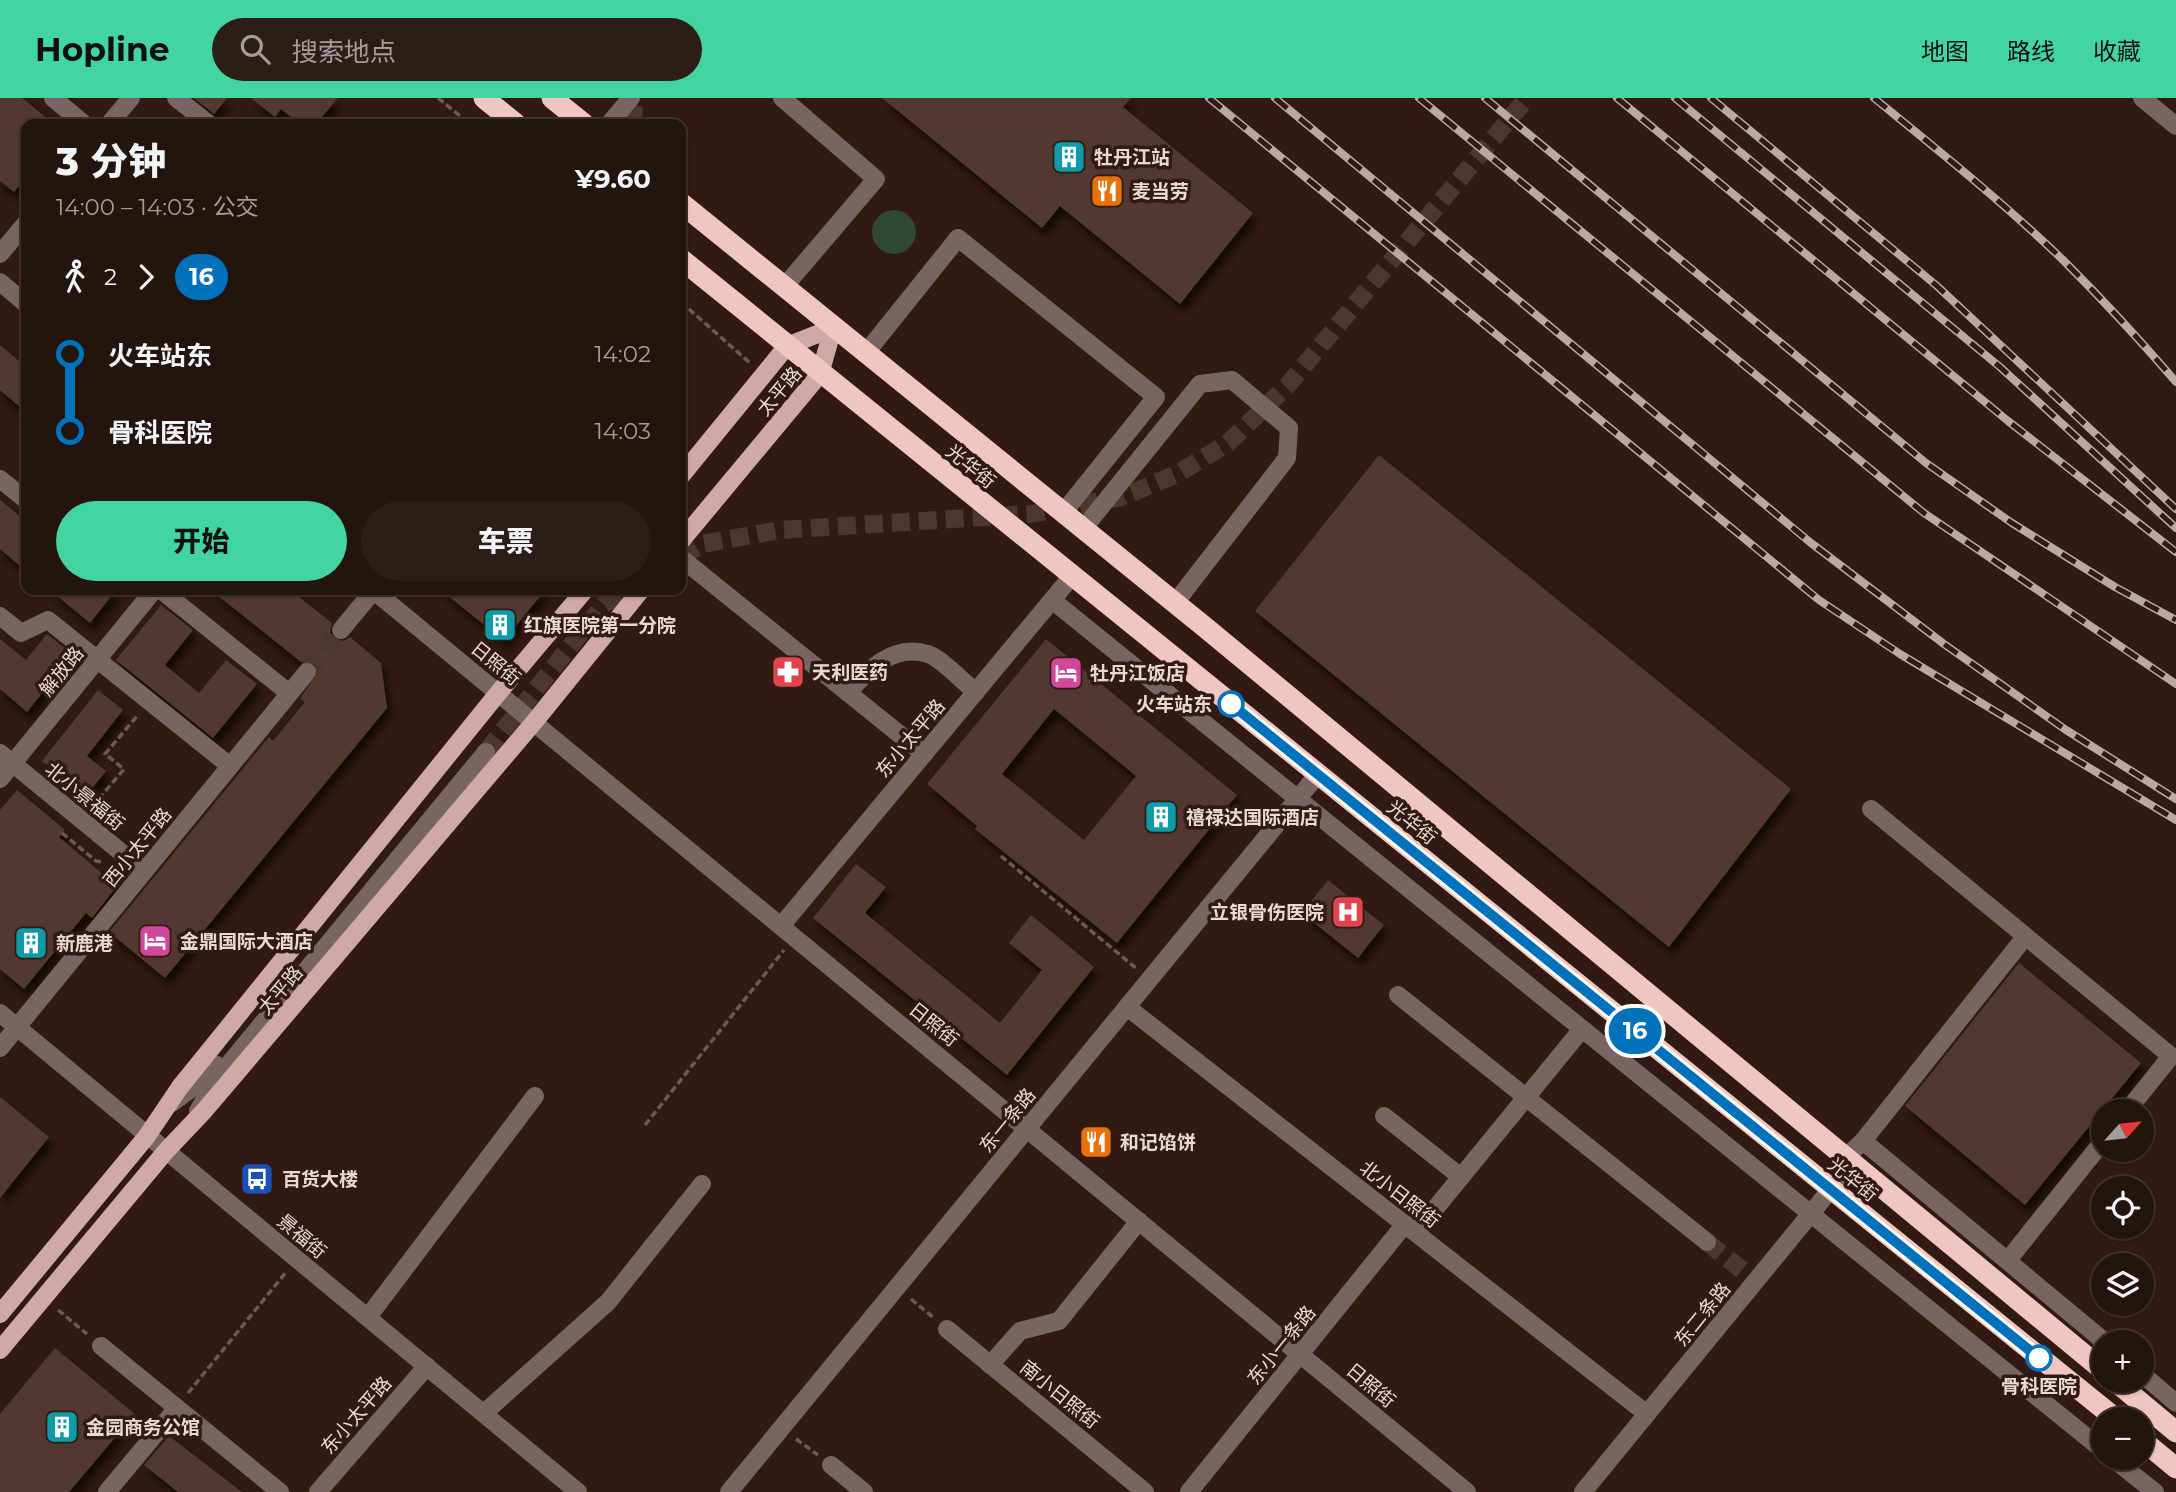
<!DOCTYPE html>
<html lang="zh">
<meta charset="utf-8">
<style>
body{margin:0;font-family:Montserrat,"Noto Sans SC",sans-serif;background:#2c1d17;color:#f1f3f6;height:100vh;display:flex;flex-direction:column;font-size:26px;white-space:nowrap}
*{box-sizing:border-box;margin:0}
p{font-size:23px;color:#a39e9e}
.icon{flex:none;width:38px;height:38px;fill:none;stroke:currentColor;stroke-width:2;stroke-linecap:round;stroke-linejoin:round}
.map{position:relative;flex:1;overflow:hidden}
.details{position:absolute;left:21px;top:21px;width:665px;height:476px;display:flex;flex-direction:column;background:#24140e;border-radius:14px;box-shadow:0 2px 5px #0004,0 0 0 2px #41332e}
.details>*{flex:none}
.badge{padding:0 14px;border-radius:23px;font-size:24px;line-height:46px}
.needle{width:46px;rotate:63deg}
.buttons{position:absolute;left:2091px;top:1001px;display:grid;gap:14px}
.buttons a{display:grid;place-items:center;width:63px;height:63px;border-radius:50%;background:#24140e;box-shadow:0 2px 5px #0004,0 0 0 2px #41332e;font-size:35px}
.map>.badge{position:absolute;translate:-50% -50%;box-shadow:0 0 0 4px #fff}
.legs{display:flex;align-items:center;gap:10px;height:77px;padding:0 35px;font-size:23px}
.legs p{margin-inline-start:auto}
.headline{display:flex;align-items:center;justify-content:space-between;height:119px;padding:0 35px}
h1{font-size:38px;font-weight:800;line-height:52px}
.action{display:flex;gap:14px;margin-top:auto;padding:14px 35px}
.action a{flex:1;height:80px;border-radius:42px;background:#42d4a1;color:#111;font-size:28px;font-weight:800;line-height:80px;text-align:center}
.action a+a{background:#2c1d17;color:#f1f3f6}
ul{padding:0 35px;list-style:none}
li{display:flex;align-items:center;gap:24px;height:77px;font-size:26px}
li i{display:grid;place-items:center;width:10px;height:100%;margin:0 9px;background:currentColor}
li i::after{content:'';width:18px;height:18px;margin:-9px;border:5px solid;border-radius:50%;background:#24140e}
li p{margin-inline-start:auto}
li:first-child i{background:linear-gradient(#0000 50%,currentColor 0)}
li:last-child i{background:linear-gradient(currentColor 50%,#0000 0)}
header{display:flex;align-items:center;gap:42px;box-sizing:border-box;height:98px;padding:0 35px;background:#42d4a1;color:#111}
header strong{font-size:33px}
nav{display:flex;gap:38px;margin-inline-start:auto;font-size:24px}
.search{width:490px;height:63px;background:#2c1d17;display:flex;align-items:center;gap:18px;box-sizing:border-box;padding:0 24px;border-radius:38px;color:#a39e9e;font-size:26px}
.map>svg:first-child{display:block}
.green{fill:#2e4737}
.building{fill:#523931;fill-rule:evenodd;filter:url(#shadow)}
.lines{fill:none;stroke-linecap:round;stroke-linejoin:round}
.minor-tunnel{stroke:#4c372f;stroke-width:18;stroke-dasharray:18 9;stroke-linecap:butt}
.path{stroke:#6d5952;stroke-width:3.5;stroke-dasharray:7 3.5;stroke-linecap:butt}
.minor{stroke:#766563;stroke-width:18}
.major{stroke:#cea9a5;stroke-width:18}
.highway{stroke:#f1c5c0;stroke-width:21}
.rail-casing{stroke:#baa9a3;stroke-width:8}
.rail{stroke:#301a12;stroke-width:5;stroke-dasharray:16;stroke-linecap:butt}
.line-1-casing{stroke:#fff;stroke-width:16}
.line-1{stroke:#0072bc;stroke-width:10}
.stop-1-dot{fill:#fff;stroke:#0072bc;stroke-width:3.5}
.labels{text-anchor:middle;stroke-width:7;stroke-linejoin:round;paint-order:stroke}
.poi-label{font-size:19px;font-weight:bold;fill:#e9d9d4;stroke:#301a12;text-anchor:start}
.street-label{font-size:19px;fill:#e9d9d4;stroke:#301a12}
.stop-label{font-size:19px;font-weight:bold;fill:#e9d9d4;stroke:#301a12;text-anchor:end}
</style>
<header>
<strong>Hopline</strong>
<div class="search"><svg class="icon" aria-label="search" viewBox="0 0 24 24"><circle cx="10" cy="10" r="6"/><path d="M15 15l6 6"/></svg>搜索地点</div>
<nav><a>地图</a><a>路线</a><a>收藏</a></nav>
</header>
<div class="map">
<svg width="2176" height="1394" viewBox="0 0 2176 1394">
<defs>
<filter id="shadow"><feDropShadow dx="4.5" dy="8" stdDeviation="3.5" flood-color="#0009"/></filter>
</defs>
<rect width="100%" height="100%" fill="#301a12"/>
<circle class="green" cx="894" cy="134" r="22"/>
<g class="building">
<path d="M0,0H22L54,26H26V79L14,94L0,83Z"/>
<path d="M194,0H227L214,16Z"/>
<path d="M251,0H338L316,26H300L281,11L275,19Z"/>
<path d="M882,0H1131L1123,9L1253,115L1180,206L1060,108L1042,130Z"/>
<path d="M0,247L26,269V314L0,292Z"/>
<path d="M1379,357L1791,691L1669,849L1255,513Z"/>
<path d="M0,402L26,423V473L0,451Z"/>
<path d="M50,492H116L90,525Z"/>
<path d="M211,492H290L332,525L330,535L334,541L344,543L350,539L381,565L387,610L165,880L109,834L269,639L273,643L305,604L300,600L318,575L314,565L308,563L301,564Z"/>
<path d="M441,492H545L504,543Z"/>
<path d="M161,507L193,532L165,567L199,595L226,562L257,586L213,640L116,562Z"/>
<path d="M47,536L73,557L27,614L0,591V541L26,562Z"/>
<path d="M1046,541L1237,697L1117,845L975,731L977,728L927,686ZM1054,611L1136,678L1084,742L1002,676Z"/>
<path d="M98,592L123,612L87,658L106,673L86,698L42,663Z"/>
<path d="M17,692L65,732L59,739L117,788L92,820L86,815L24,891L0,871V712Z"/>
<path d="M856,766L886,789L865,815L1000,925L1042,872L1009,845L1031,817L1094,869L1007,977L813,820Z"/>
<path d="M1328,782L1384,827L1358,860L1302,815Z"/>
<path d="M2019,865L2141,965L2025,1107L1905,1008Z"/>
<path d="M0,999L49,1039L0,1100Z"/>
<path d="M55,1250L135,1316L69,1394H0V1316Z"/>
<path d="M169,1338L242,1394H178L144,1367Z"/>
</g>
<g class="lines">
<g class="minor-tunnel">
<path d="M633,26L634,0"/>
<path d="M681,459L702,446L780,432L1030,416L1122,399L1177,376L1228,345L1287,288L1527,0"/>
<path d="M307,574L341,532"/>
<path d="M486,654L604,506L628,492"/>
<path d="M1707,1144L1742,1172"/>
</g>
<g class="path">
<path d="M438,0L470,26"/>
<path d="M681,204L750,265"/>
<path d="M92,709L124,671L105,656L138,617"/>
<path d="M62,735L96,763L102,764"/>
<path d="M1001,758L1137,871"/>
<path d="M645,1027L784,852"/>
<path d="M911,1201L935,1221"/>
<path d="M58,1212L87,1236"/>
<path d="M188,1295L287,1173"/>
<path d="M796,1341L818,1357"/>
</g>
<g class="minor">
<path d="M53,0L84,26"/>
<path d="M176,0L209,26"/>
<path d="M782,0L876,81L784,189"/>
<path d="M2142,0L2176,28"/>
<path d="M109,26L131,0"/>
<path d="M609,26L631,0"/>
<path d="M0,156L26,125"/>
<path d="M0,184L26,206"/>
<path d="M865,256L958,140L1156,299L1063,415"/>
<path d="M0,381L26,402"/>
<path d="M1083,431L1200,286L1232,282L1289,330L1287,360L1175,505"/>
<path d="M681,460L924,656"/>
<path d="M161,492L289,595"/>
<path d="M373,492L1467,1394"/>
<path d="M1052,502L2104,1353"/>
<path d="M0,518L21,535L48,522L230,668"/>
<path d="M341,532L374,492"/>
<path d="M848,595C868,572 893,545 928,556C941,560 963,584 976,594"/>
<path d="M0,655L144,773"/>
<path d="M0,681L154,492"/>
<path d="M1871,711L2171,958L2127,1013"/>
<path d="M781,828L1072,478"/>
<path d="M1398,897L1707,1144"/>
<path d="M1127,909L1647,1316"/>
<path d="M0,915L578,1394"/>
<path d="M0,950L307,574"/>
<path d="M172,1005L209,977L217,967"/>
<path d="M198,1013L215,983L486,654"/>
<path d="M1384,1018L1461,1079"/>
<path d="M1863,1043L2105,1244"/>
<path d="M1846,1059L1863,1043L2025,839"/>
<path d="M1416,1134L1582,931"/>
<path d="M2008,1162L2104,1042"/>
<path d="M368,1219L535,998"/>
<path d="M947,1231L1145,1394"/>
<path d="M101,1248L280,1394"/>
<path d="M990,1267L1020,1233L1059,1223L1139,1123"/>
<path d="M2142,1276L2176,1305"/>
<path d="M484,1315L608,1204L702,1086"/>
<path d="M2112,1360L2155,1394"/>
<path d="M831,1367L864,1394"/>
<path d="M107,1394L177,1310"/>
<path d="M318,1394L427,1268"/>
<path d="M729,1394L1318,676"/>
<path d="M1189,1394L1405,1126"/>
<path d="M1583,1394L1853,1064"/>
</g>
<g class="major">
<path d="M681,378L787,248L833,230"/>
<path d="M681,443L820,276L833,230"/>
<path d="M0,1216L147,1038L180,989L499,594L585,492"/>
<path d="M0,1252L166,1053L204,1013L535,623L641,492"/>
</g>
<g class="highway">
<path d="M484,0L516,26"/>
<path d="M552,0L584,26"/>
<path d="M681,105L1206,530L2104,1273"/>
<path d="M681,161L2116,1321"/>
<path d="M2115,1283L2176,1334"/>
<path d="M2142,1342L2176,1370"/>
</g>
<defs>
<g id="rail">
<path d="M1209,0L1819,502L1900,556L2176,722"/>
<path d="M1275,0L1811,445L1944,546L2066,632L2176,701"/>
<path d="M1419,0L1924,415L2176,586"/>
<path d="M1485,0L1926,365L2012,425L2115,489L2176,522"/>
<path d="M1617,0L2008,323L2176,454"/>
<path d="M1675,0L2000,269L2176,430"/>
<path d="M1711,0L1937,188L2176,411"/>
<path d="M1874,0C1939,53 2004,105 2064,163C2103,202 2140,242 2176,284"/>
</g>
</defs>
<use href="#rail" class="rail-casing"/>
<use href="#rail" class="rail"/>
</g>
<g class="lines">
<defs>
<path id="line-1" d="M1231,606L2039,1260"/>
</defs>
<use href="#line-1" class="line-1-casing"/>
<use href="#line-1" class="line-1"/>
</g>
<defs>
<symbol id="building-square" viewBox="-11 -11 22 22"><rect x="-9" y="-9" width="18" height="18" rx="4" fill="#0f9aa8" stroke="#301a12"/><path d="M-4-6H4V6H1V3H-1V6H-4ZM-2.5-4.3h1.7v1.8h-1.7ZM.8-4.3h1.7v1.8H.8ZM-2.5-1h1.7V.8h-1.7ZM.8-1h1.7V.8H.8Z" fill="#fff"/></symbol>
<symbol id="restaurant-square" viewBox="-11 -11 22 22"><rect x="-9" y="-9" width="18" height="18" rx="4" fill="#e8710a" stroke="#301a12"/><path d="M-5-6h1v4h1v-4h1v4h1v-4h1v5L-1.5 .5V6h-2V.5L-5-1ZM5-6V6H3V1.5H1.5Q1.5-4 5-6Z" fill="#fff"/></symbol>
<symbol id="pharmacy-square" viewBox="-11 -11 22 22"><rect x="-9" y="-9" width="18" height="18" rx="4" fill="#e0444e" stroke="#301a12"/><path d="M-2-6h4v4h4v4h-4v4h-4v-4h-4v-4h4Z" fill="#fff"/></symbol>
<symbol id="hotel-square" viewBox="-11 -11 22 22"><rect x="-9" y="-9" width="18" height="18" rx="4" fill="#d1479c" stroke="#301a12"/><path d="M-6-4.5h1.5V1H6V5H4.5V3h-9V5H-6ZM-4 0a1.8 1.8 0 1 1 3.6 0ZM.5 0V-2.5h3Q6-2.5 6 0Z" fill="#fff"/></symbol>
<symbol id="hospital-square" viewBox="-11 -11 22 22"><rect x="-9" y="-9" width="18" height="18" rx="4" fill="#e0444e" stroke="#301a12"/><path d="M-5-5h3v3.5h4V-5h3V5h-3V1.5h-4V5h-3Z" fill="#fff"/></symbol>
<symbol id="bus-square" viewBox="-11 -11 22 22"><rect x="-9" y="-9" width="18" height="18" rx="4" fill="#1a4fb4" stroke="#301a12"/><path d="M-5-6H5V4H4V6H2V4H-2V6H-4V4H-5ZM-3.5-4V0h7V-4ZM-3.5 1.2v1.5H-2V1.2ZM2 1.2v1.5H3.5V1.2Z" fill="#fff"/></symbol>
</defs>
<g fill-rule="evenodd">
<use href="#building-square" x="1050" y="40" width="38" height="38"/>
<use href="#restaurant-square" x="1088" y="74" width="38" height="38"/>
<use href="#building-square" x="481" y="508" width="38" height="38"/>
<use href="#pharmacy-square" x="769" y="555" width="38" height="38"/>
<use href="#hotel-square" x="1047" y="556" width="38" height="38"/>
<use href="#building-square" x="1142" y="700" width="38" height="38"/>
<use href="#hospital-square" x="1329" y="795" width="38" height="38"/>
<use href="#hotel-square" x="136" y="824" width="38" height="38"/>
<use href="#building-square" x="12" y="826" width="38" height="38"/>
<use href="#restaurant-square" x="1077" y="1025" width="38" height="38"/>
<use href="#bus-square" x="238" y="1062" width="38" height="38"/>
<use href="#building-square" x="43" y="1310" width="38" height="38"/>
</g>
<g class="stop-1-dot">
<circle cx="1231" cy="606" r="12"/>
<circle cx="2039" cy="1260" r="12"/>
</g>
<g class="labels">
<g class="poi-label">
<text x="1094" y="66">牡丹江站</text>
<text x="1132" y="100">麦当劳</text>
<text x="524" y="534">红旗医院第一分院</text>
<text x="812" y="581">天利医药</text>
<text x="1090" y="582">牡丹江饭店</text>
<text x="1186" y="726">禧禄达国际酒店</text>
<text x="1324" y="821" text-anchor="end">立银骨伤医院</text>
<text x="180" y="850">金鼎国际大酒店</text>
<text x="56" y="852">新鹿港</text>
<text x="1120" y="1051">和记馅饼</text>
<text x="282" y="1088">百货大楼</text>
<text x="86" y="1336">金园商务公馆</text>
</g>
<g class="street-label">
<text transform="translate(779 293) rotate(-50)" y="7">太平路</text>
<text transform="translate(971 368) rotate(39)" y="7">光华街</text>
<text transform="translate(496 565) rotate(39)" y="7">日照街</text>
<text transform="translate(61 573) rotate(-51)" y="7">解放路</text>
<text transform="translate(910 640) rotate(-50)" y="7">东小太平路</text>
<text transform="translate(85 698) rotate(39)" y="7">北小景福街</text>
<text transform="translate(1412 724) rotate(39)" y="7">光华街</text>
<text transform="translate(137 749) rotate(-51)" y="7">西小太平路</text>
<text transform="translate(280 892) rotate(-50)" y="7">太平路</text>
<text transform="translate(934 926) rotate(39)" y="7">日照街</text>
<text transform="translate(1007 1022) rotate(-51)" y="7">东一条路</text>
<text transform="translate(1853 1081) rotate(39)" y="7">光华街</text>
<text transform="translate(1400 1096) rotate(38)" y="7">北小日照街</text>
<text transform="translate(302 1138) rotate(40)" y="7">景福街</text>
<text transform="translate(1702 1216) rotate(-51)" y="7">东二条路</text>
<text transform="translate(1281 1247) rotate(-51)" y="7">东小一条路</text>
<text transform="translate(1371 1287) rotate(40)" y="7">日照街</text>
<text transform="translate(1060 1296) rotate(39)" y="7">南小日照街</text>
<text transform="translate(356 1317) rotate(-49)" y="7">东小太平路</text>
</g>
<g class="stop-label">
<text x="1212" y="613">火车站东</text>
<text x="2039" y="1295" text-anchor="middle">骨科医院</text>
</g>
</g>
</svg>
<div class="buttons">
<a><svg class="needle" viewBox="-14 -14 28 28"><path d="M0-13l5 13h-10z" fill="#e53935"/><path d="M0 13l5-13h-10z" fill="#a39e9e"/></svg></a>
<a><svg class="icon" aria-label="locate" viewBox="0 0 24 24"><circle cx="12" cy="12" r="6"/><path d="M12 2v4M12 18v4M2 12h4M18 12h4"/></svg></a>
<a><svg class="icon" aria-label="layers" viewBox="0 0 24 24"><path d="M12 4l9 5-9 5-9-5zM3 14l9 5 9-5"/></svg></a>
<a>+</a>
<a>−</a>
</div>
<b class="badge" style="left:1635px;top:933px;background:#0072bc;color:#fff">16</b>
<section class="details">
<div class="headline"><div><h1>3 分钟</h1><p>14:00 – 14:03 · 公交</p></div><b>¥9.60</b></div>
<div class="legs"><svg class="icon" aria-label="walk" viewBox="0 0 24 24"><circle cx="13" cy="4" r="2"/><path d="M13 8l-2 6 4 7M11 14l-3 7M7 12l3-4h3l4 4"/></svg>2<svg class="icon" aria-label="forward" viewBox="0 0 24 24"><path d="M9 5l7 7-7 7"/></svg><b class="badge" style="background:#0072bc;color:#fff">16</b></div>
<ul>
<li><i style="color:#0072bc"></i><b>火车站东</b><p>14:02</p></li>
<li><i style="color:#0072bc"></i><b>骨科医院</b><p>14:03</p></li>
</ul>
<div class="action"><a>开始</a><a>车票</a></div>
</section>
</div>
